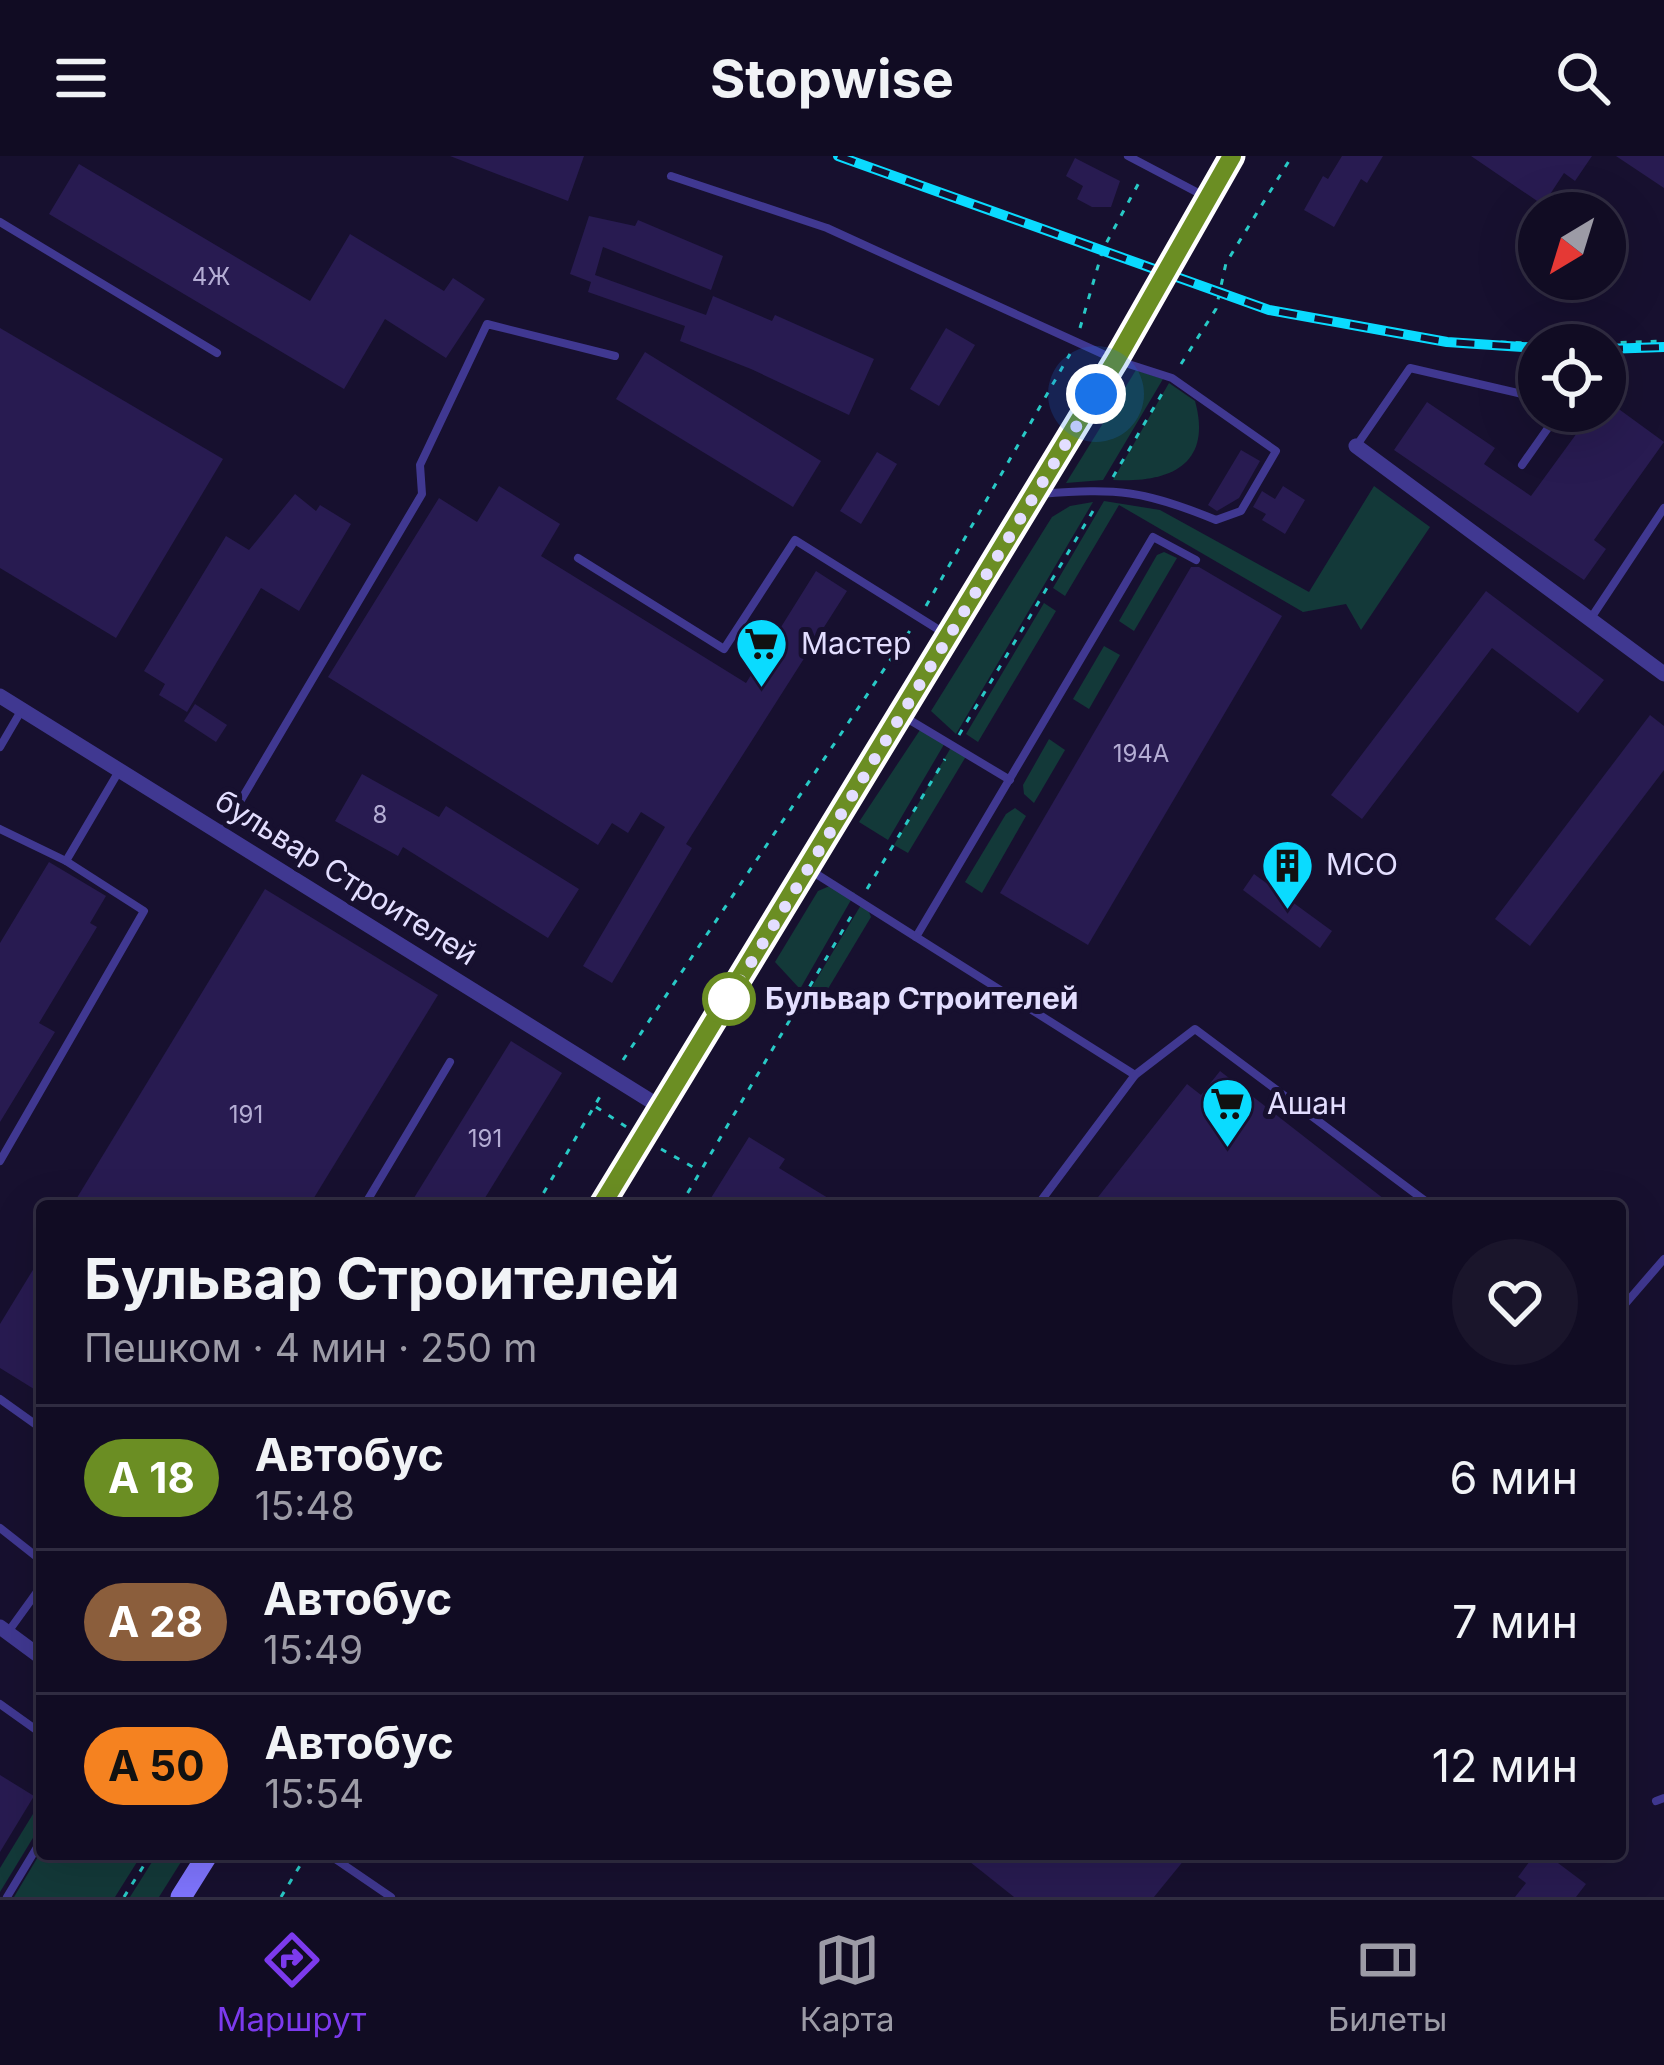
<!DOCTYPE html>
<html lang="ru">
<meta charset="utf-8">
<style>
body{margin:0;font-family:Inter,sans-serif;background:#1a152b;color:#f1f3f6;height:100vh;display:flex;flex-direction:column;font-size:45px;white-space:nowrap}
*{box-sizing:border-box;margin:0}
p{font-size:39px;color:#9c9ba6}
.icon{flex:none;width:66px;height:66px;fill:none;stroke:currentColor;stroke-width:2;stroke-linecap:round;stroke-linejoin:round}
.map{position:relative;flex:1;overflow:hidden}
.sheet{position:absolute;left:36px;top:1044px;width:1590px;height:660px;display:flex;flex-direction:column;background:#110c23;border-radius:12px;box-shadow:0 12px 48px #0002,0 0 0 3px #302c41}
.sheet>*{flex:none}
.badge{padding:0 24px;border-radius:39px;font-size:42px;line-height:78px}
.needle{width:78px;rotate:218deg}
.fabs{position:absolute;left:1518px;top:36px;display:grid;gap:24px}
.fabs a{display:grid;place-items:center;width:108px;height:108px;border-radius:50%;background:#110c23;box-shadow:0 12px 48px #0002,0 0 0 3px #302c41;font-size:60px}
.you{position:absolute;width:60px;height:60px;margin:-30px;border:9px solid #fff;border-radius:50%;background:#1a73e8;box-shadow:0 0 0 18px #1a73e833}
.map>.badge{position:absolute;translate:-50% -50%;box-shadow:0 0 0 6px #fff}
.round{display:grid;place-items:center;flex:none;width:126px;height:126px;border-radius:63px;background:#1a152b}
.overview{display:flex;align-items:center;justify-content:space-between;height:204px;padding:0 48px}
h1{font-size:57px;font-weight:700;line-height:90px}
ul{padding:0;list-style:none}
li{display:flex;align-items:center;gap:36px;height:144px;padding:0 48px;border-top:3px solid #302c41}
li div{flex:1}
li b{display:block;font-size:45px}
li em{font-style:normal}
li .badge{min-width:132px;font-weight:700;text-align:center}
header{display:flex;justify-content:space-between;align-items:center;height:156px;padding:0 48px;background:#110c23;font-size:54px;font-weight:700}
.dock{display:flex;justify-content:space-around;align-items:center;height:168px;border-top:3px solid #302c41;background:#110c23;font-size:33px;color:#9c9ba6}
.dock a{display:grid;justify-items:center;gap:6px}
.dock .on{color:#7c3aed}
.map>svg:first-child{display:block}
.green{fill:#133939}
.building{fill:#281b51}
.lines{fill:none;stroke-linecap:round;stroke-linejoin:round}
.path{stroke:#28c9c6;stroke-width:3;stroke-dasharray:6 9;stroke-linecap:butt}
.service{stroke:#403891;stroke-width:8}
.minor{stroke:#403891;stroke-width:15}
.secondary{stroke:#7f75ff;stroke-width:21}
.rail-casing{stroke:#0adbff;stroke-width:10}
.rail{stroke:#17102f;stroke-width:6;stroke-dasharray:18;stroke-linecap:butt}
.line-casing{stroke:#fff;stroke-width:27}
.line{stroke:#6b8e23;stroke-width:18}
.walk{stroke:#e3deff;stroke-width:12;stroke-dasharray:0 21.6}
.stop-dot{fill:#fff;stroke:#6b8e23;stroke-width:6}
.labels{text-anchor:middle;stroke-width:10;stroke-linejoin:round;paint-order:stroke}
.number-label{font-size:24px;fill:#b4add4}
.poi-label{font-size:30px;fill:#e3deff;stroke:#17102f;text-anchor:start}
.street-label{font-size:30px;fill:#e3deff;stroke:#17102f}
.stop-label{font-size:30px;font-weight:bold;fill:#e3deff;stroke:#17102f;text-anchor:start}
</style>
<header><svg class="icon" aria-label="menu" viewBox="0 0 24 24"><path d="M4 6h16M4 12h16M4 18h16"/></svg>Stopwise<svg class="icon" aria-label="search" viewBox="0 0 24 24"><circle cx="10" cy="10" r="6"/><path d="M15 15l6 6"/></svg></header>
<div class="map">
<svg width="1664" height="1741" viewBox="0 0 1664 1741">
<rect width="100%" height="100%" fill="#17102f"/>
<g class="green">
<path d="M1136,214L1163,223L1103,324L1066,327Z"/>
<path d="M1169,227L1195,245C1213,310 1168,327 1113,324Z"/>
<path d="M1374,330L1430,371L1361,474L1346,448L1303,456L1119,349L1065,440L1053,432L1104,345L1160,354L1309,436Z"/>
<path d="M1093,346L956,578L931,555L1052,361L1070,350Z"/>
<path d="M1164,396L1177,402L1134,475L1119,465L1157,399Z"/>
<path d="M1044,447L1056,455L978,586L966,578Z"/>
<path d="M1104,490L1120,499L1089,553L1073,543Z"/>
<path d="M920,574L946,585L888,684L859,666Z"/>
<path d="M1049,583L1065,594L1034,647L1024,638L1023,629Z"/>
<path d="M953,588L968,597L908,697L894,689Z"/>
<path d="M1015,652L1026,660L982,737L965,726L1006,658Z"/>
<path d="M832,729L855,737L800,833L775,806L818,735Z"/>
<path d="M864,744L871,761L817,851L807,839Z"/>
<path d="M33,1658L42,1667L0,1736V1712Z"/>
<path d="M42,1694V1698H142L115,1741H14Z"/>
<path d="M157,1698H186L159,1741H130Z"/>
</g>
<g class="building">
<path d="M450,0H584L568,45Z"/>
<path d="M1342,0H1383L1367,27L1361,23L1334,71L1304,54L1323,20L1328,23Z"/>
<path d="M1471,0H1592L1575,25L1564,17L1543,49Z"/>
<path d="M1616,0H1664V32Z"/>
<path d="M1075,2L1120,25L1111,51H1092L1077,43L1083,30L1066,20Z"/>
<path d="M79,8L310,145L350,78L444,135L453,122L485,143L446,202L385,163L344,233L49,58Z"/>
<path d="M589,60L635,70L638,64L723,100L711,134L603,91L595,119L706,159L713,140L772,165L775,159L874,203L849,259L751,213L680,185L685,170L588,136L591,126L570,118Z"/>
<path d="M0,172L223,303L116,482L0,412Z"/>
<path d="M946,172L975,189L939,250L910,233Z"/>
<path d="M645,196L821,305L793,351L616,243Z"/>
<path d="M1605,243L1664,286L1594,384L1606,393L1584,424L1394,294L1427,246L1495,292L1484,308L1531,340L1593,255H1605Z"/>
<path d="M1241,294L1260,305L1239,342L1217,355L1208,349Z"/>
<path d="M877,296L897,308L861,368L840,355Z"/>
<path d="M499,330L560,368L541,400L746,527L816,415L847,435L686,688L692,692L612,827L583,810L665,671L641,656L628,677L612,667L598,689L328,521L439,342L477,366Z"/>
<path d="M1283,330L1305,344L1285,378L1262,364L1266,358L1253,351L1262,335L1275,343Z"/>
<path d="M295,338L316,355L320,349L351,368L299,455L261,432L187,556L159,539L165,528L144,515L226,380L249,394Z"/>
<path d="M1191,411H1199L1282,460L1088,789L1000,737Z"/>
<path d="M1486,435L1604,524L1578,557L1492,492L1362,663L1331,639Z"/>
<path d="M195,548L227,569L216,586L184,565Z"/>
<path d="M1650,559L1664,570V614L1530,790L1495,763Z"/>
<path d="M362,618L439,661L446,650L579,733L548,782L403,691L398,700L335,665Z"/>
<path d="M49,706L106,740L90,767L97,771L39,867L55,876L0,966V787Z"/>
<path d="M1254,718L1332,775L1320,792L1243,734Z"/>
<path d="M265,733L438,839L309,1050H72Z"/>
<path d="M511,885L562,917L480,1050H409Z"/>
<path d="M1220,915L1393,1050H1091L1187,928L1201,939Z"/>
<path d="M749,981L785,1003L779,1012L841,1050H706Z"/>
<path d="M42,1099V1238L0,1212V1168Z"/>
<path d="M0,1619L34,1640L0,1696Z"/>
<path d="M960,1698H1189L1154,1741H1014Z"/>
<path d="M1535,1698H1546L1586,1728L1576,1741H1515L1526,1727L1518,1721Z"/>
</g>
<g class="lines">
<g class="path">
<path d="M1221,137C1359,188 1518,191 1664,185"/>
<path d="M1080,172L1103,93L1142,21"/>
<path d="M1181,208L1216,153L1226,107L1292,0"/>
<path d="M1113,321L1163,236"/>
<path d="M926,450L1070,198"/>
<path d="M959,579L1096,350"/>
<path d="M867,733L945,603"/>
<path d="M623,904L911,473"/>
<path d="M596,951L628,972"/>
<path d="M661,993L700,1015"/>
<path d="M536,1050L602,937"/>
<path d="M680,1050L853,757"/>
<path d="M124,1741L151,1698"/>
<path d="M281,1741L307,1698"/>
</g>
<g class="service">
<path d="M1128,0L1206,41"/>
<path d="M671,20L827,72L1116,204L1172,222L1276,295L1241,355L1216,364C1143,334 1118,332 1040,338"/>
<path d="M0,66L217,197"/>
<path d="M1357,289L1410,212L1539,242"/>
<path d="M1522,309L1560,255"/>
<path d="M578,402L724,493L795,384L944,477"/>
<path d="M1196,404L1153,381L916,781L1135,919L1195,873L1432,1050"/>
<path d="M1591,462L1664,352"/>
<path d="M903,560L1010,624"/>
<path d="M0,591L21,555"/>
<path d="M0,673L66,705"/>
<path d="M222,676L422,338L420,309L487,168L615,200"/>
<path d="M810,714L916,781"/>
<path d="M0,1005L144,755L66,705L119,615"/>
<path d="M364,1050L450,906"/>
<path d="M1037,1050L1135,919"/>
<path d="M1620,1154L1664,1103"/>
<path d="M0,1243L42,1273"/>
<path d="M0,1372L42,1405"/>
<path d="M8,1476L42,1429"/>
<path d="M0,1548L42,1578"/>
<path d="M1656,1645L1664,1642"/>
<path d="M328,1698L391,1741"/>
<path d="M7,1741L42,1683"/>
</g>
<g class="minor">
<path d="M1356,290L1664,518"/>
<path d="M0,540L662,952"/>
<path d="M0,1471L42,1502"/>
</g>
<g class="secondary">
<path d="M602,1050L1116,204L1232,0"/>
<path d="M181,1741L208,1698"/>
</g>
<defs>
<g id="rail">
<path d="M838,0L1269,154L1447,186L1539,192"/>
<path d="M1605,193L1664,191"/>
</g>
</defs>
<use href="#rail" class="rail-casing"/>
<use href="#rail" class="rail"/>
</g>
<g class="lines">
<defs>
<path id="line" d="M601,1050L1116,204L1232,0"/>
</defs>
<use href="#line" class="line-casing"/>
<use href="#line" class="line"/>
<path class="walk" d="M729,843L1096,238"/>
</g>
<defs>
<symbol id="supermarket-pin" viewBox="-11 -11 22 30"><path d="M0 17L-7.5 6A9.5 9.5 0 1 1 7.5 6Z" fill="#0adbff" stroke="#17102f"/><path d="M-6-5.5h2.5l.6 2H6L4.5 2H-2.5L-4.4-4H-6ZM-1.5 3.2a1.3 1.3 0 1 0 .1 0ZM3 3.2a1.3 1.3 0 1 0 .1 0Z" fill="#111"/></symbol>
<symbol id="building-pin" viewBox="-11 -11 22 30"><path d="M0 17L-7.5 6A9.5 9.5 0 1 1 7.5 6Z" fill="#0adbff" stroke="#17102f"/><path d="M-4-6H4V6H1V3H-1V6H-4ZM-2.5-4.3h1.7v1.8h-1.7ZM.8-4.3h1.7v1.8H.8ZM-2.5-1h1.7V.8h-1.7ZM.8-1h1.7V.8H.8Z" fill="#111"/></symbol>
</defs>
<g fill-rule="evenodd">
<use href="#supermarket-pin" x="732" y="458" width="59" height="81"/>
<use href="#building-pin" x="1258" y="680" width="59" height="81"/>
<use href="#supermarket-pin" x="1198" y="918" width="59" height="81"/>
</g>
<circle class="stop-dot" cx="729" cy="843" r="24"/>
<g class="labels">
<g class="number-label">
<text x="211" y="129">4Ж</text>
<text x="1141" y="606">194А</text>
<text x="380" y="667">8</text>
<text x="246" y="967">191</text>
<text x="485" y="991">191</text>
</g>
<g class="poi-label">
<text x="801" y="498">Мастер</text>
<text x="1326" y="719">МСО</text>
<text x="1267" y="958">Ашан</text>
</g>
<g class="street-label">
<text transform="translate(346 722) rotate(32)" y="10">бульвар Строителей</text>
</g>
<g class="stop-label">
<text x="765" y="853">Бульвар Строителей</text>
</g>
</g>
</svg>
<div class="fabs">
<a><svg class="needle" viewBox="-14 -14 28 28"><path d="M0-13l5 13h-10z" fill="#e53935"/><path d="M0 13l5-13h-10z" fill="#9c9ba6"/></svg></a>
<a><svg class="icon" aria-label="locate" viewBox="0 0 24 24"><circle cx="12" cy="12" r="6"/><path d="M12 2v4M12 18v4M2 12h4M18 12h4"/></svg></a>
</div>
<div class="you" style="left:1096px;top:238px"></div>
<section class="sheet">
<div class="overview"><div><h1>Бульвар Строителей</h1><p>Пешком · 4 мин · 250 m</p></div><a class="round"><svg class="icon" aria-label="heart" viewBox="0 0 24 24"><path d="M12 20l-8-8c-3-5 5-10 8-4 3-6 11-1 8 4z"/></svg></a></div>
<ul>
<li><span class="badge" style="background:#6b8e23;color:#fff">А 18</span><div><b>Автобус</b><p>15:48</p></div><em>6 мин</em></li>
<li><span class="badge" style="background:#8b5e3c;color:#fff">А 28</span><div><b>Автобус</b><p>15:49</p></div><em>7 мин</em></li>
<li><span class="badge" style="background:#f58220;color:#111">А 50</span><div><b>Автобус</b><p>15:54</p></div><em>12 мин</em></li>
</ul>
</section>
</div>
<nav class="dock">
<a class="on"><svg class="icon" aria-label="directions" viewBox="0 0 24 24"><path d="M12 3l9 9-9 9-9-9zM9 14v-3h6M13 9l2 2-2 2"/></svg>Маршрут</a>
<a><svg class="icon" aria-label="map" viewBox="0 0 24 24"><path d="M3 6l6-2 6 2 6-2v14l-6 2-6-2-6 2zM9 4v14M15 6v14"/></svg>Карта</a>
<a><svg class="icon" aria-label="tickets" viewBox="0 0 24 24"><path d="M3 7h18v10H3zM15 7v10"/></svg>Билеты</a>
</nav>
